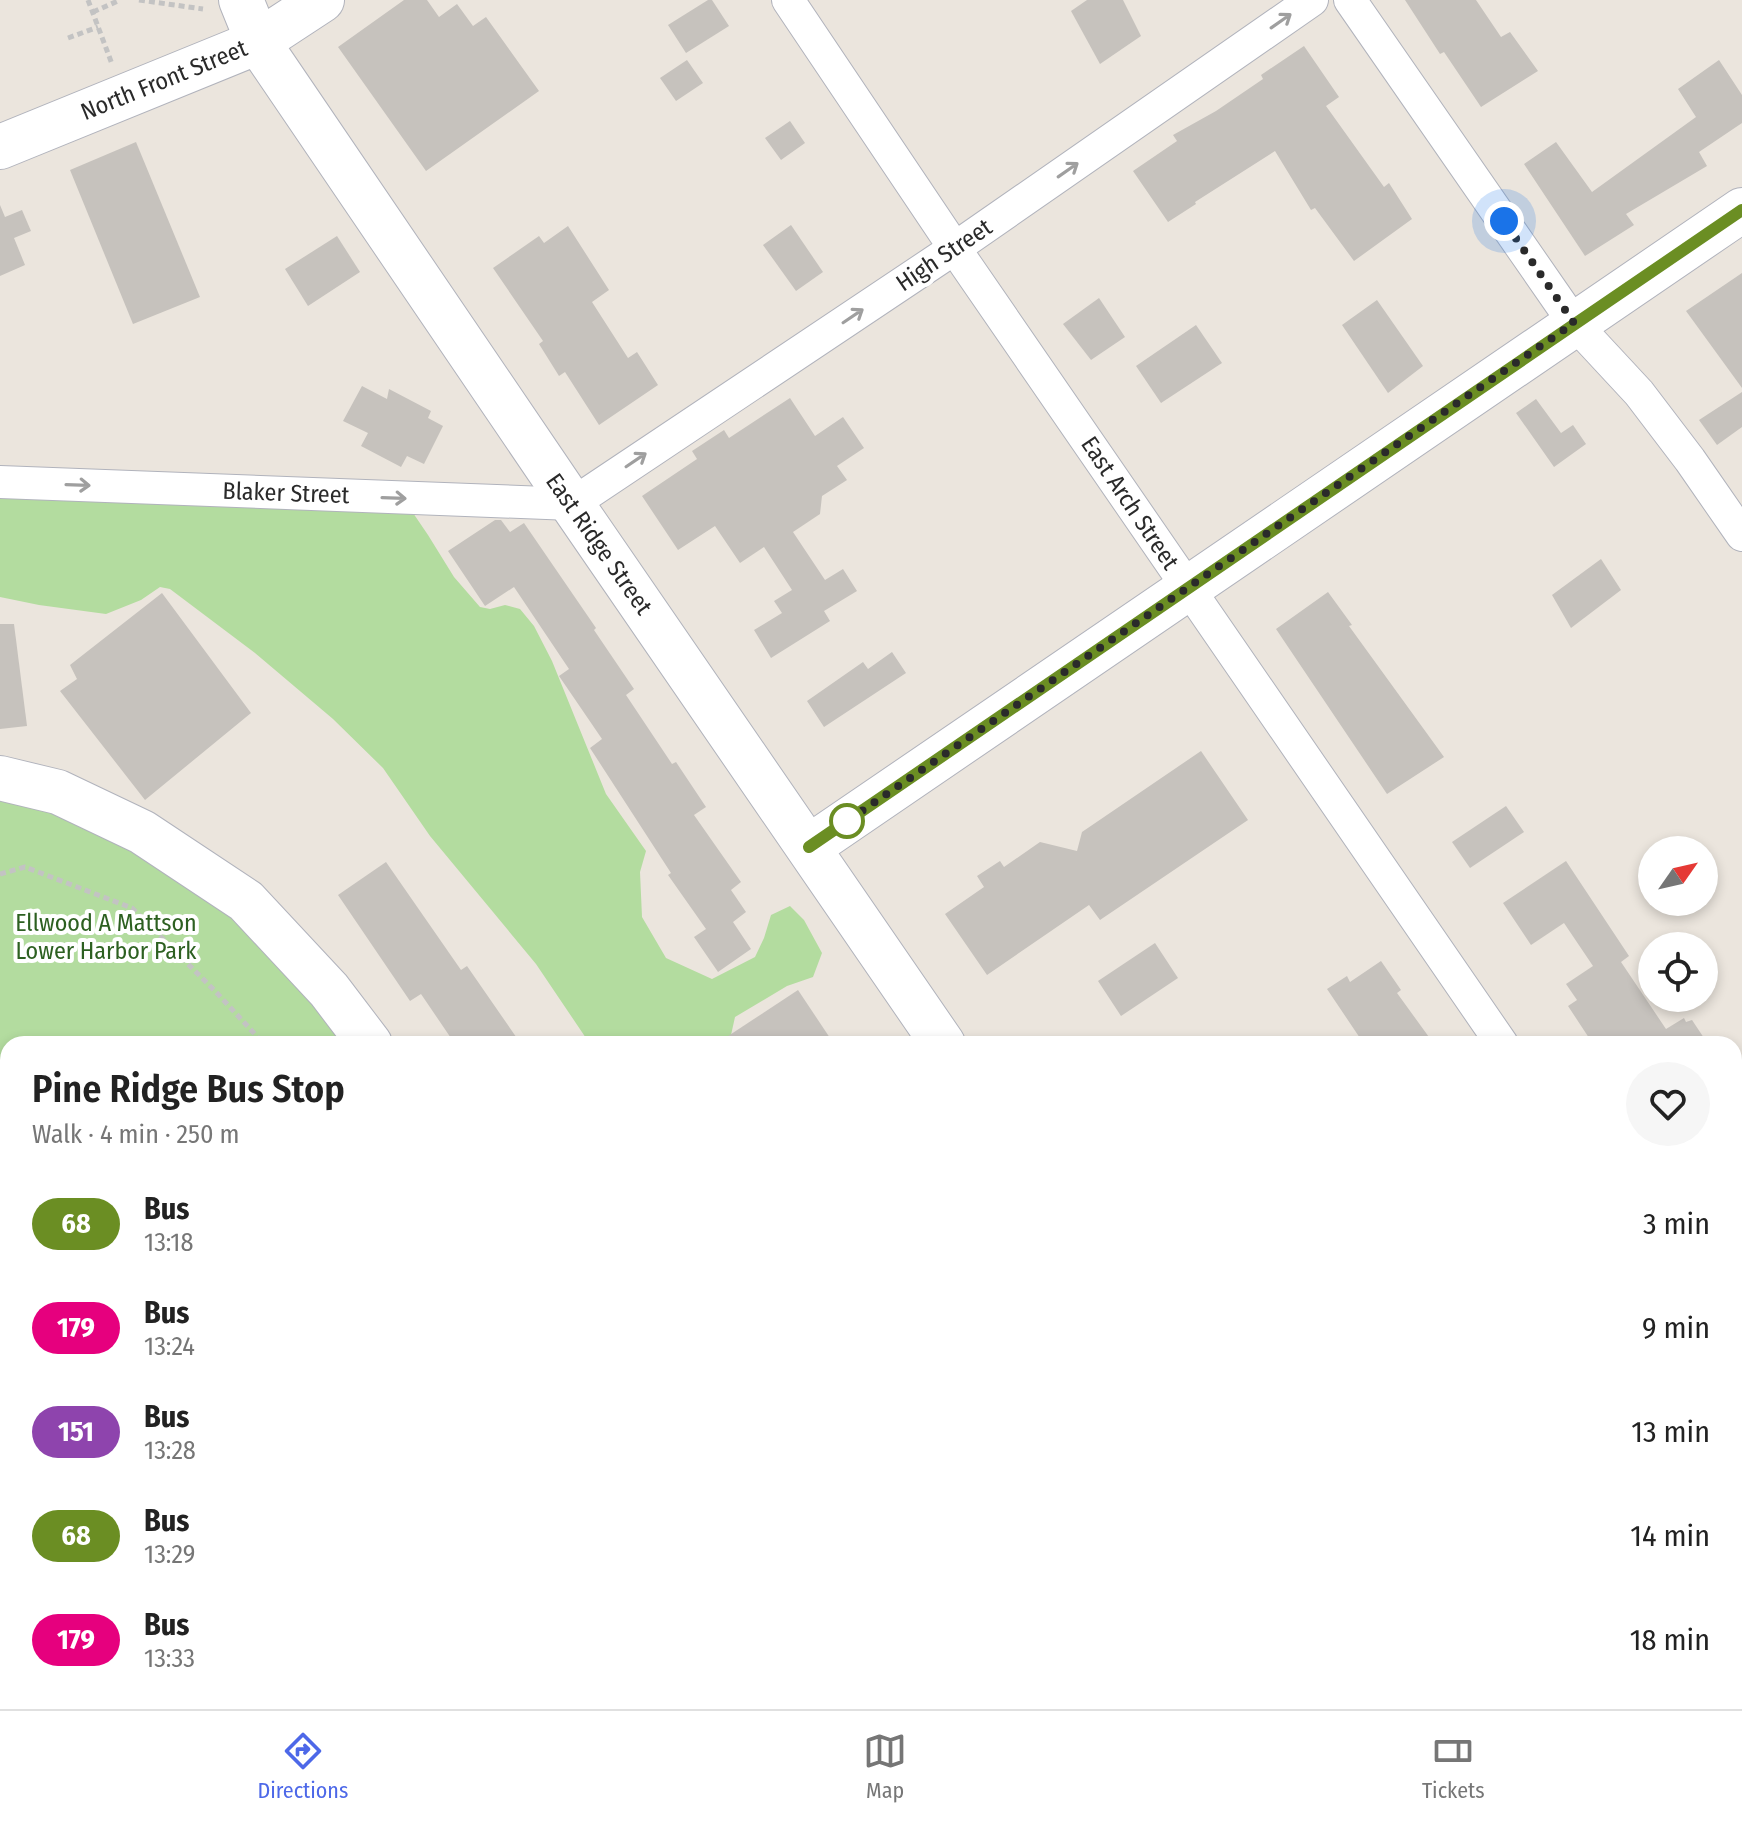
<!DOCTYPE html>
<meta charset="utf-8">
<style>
body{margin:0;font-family:"Fira Sans Condensed",sans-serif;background:#f6f6f6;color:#222;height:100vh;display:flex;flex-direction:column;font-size:30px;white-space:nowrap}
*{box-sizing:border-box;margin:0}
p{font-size:26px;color:#767676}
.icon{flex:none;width:44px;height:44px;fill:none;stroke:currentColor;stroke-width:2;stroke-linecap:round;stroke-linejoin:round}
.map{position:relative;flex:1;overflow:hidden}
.side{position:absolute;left:0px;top:1036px;width:1742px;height:674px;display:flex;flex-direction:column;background:#fff;border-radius:24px 24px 0 0;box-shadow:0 4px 12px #0003}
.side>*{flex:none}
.badge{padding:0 16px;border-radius:26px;font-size:28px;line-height:52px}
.needle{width:52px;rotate:56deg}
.tools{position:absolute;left:1638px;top:836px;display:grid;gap:16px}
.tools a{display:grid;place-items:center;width:80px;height:80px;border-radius:50%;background:#fff;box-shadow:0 4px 12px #0003;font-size:40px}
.you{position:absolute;width:40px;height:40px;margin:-20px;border:6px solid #fff;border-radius:50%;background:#1a73e8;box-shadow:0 0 0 12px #1a73e833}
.map>.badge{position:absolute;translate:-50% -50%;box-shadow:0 0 0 4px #fff}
.round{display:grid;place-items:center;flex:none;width:84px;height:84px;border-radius:42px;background:#f6f6f6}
.overview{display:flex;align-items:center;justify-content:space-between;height:136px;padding:0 32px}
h1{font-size:38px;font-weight:600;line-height:60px}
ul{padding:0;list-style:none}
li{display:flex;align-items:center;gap:24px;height:104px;padding:0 32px}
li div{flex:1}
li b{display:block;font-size:30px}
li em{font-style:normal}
li .badge{min-width:88px;font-weight:700;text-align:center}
.tab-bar{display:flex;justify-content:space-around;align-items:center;height:112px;border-top:2px solid #e0e0e0;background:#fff;font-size:22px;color:#767676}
.tab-bar a{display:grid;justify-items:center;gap:4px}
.tab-bar .current{color:#4d68e8}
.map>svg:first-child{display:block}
.green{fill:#b3dc9f}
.water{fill:#7ac6e3}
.building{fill:#c6c2bd}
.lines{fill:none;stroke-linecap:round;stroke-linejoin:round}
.street-casing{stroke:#b1b3bc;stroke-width:34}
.secondary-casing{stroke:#b1b3bc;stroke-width:46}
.path{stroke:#c3c3c3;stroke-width:5;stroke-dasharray:6 4;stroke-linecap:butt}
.street{stroke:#fff;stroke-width:32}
.secondary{stroke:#fff;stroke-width:44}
.oneway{stroke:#9f9f9f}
.line-casing{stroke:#fff;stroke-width:18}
.line{stroke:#6b8e23;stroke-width:12}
.walk{stroke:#2a2a2a;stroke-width:8;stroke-dasharray:0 14.4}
.stop-dot{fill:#fff;stroke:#6b8e23;stroke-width:4}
.labels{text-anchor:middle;stroke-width:8;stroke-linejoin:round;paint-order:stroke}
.street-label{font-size:24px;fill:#2a2a2a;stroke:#fff}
.park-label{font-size:24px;fill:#2d6021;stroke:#fff}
</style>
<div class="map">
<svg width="1742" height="1709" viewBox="0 0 1742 1709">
<rect width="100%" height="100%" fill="#ebe5dd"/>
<g class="green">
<path d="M0,493L409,507L428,535L454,577L480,607L490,609L505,605L520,609L534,626L552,661L606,794L646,851L640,872L642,917L666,958L712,979L755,957L764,938L771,915L790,906L804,920L822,953L813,977L787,986L735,1017L729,1044H590L536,964L430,836L383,768L333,719L255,653L170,589L160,587L141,600L106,614L39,605L0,597Z"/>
<path d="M0,778L142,832L370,1044H8V1505L0,1494Z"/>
<path d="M148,1702H871L877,1709H153Z"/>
<path d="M922,1702H1115L1120,1709H927Z"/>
</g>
<path class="water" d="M0,1494L8,1505V1702H148L153,1709H0Z"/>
<g class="building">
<path d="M404,0H427L439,17L457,4L473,26L486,17L539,91L426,171L338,47Z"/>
<path d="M708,0H712L729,26L686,53L668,25Z"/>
<path d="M1087,0H1123L1141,36L1100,64L1071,11Z"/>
<path d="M1405,0H1476L1501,37L1510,32L1538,71L1481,107L1444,52L1440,54Z"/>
<path d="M1304,46L1339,97L1326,106L1384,187L1389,183L1412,219L1354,261L1315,208L1311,210L1275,151L1195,202L1196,204L1168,222L1133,171L1177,141L1173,135L1216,111L1263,79L1261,75Z"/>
<path d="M687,60L703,83L676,101L660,78Z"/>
<path d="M1719,60L1742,95V123L1699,152L1707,166L1626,214L1634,225L1585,256L1524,164L1556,142L1592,192L1696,117L1678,89Z"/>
<path d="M790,121L805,143L781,160L765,138Z"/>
<path d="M136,142L200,297L133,324L70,170Z"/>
<path d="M0,205L5,217L22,210L31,231L14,238L25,265L0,276Z"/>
<path d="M791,225L823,272L796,291L763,245Z"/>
<path d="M568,226L609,290L592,302L628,358L637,352L658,385L599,425L565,372L559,376L539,344L543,341L493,268L539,236L544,243Z"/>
<path d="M337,236L360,272L308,306L285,269Z"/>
<path d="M1742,273V388L1686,311Z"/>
<path d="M1099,298L1125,337L1091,360L1063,324Z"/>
<path d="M1377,300L1423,366L1388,393L1342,325Z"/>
<path d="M1196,325L1222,363L1161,403L1136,366Z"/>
<path d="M362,386L387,399L389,389L431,411L428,418L443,426L424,464L407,456L401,467L361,446L368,433L343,421Z"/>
<path d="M1742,392V427L1717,445L1699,420Z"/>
<path d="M790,398L815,436L843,417L864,448L837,466L847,480L822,496L820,514L793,532L825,580L843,569L857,591L824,611L830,621L771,658L754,630L782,613L774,601L792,590L764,547L740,563L715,526L678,550L642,496L697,459L692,451L724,430L729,438Z"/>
<path d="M1536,399L1561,433L1573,425L1586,444L1554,467L1516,413Z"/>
<path d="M495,520H501L510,532L524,523L596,628L594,630L634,689L626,695L672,764L676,762L706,807L694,815L741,882L731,890L746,912L733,922L751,949L718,972L694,937L706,929L668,875L671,873L590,748L602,739L559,676L569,669L514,587L485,606L448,551Z"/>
<path d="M1601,559L1621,590L1571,628L1552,595Z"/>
<path d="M1328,592L1352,625L1349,626L1444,757L1387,794L1276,629Z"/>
<path d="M162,593L251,713L145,800L60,691L77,679L70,665Z"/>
<path d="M0,624H14L27,726L0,729Z"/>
<path d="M892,652L906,673L824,727L807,701L863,662L868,669Z"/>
<path d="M1201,751L1248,820L1100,920L1089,905L987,975L945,914L984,887L977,876L1000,861L1004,867L1040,842L1077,851L1082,832Z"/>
<path d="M1506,806L1524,832L1470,868L1452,842Z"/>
<path d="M1566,861L1629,956L1621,962L1666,1029L1684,1018L1686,1022L1692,1020L1708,1044H1593L1568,1006L1577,1000L1566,984L1593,966L1564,923L1531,945L1503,903Z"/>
<path d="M386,862L461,970L467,966L521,1044H455L421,994L410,1001L338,895Z"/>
<path d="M1155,943L1178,978L1121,1016L1098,981Z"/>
<path d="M1381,961L1401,990L1397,993L1434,1044H1364L1327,989L1347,976L1350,982Z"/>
<path d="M798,990L834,1044H716Z"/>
</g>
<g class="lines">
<defs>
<g id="street">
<path d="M788,0L966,265L1502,1044"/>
<path d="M1350,0L1574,323L1639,393L1690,460L1742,535"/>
<path d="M0,482L572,504L955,248L1312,0"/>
<path d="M1734,1381L1742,1392"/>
</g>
<g id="secondary">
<path d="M241,0L258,42L578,513L943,1044"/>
<path d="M0,147L258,42L322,0"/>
<path d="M0,778L58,792L142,832L246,901L329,990L370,1044"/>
<path d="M809,847L1742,210"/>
<path d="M871,1702L877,1709"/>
<path d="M1393,1702L1398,1709"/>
</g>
</defs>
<use href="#street" class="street-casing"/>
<use href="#secondary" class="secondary-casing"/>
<g class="path">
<path d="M88,0L112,64"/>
<path d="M139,0L203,9"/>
<path d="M93,12L120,0"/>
<path d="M68,38L98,27"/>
<path d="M0,874L25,867L132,908L216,992L264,1044"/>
<path d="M0,1478L8,1490"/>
<path d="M159,1702L164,1709"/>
<path d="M761,1702L769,1709"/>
</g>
<use href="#street" class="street"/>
<use href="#secondary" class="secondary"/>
</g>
<defs><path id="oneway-shaft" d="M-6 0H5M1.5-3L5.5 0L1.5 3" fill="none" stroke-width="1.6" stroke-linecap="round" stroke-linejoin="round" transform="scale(2)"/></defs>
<g class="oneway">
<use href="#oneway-shaft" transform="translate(1281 21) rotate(-35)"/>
<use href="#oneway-shaft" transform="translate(1068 170) rotate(-35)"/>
<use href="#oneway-shaft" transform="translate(853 316) rotate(-34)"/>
<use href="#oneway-shaft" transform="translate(636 460) rotate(-34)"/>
<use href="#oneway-shaft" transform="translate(78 485) rotate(2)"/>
<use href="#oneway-shaft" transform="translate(394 498) rotate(2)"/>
</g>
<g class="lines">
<defs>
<path id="line" d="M809,847L1742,210"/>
</defs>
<use href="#line" class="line-casing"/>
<use href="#line" class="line"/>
<path class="walk" d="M847,821L837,828L1574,323L1504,221"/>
</g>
<circle class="stop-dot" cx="847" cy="821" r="16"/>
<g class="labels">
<g class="street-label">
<text transform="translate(164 80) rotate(-22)" y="8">North Front Street</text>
<text transform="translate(944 255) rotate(-34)" y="8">High Street</text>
<text transform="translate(286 493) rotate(2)" y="8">Blaker Street</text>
<text transform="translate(1130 503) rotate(56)" y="8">East Arch Street</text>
<text transform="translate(599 544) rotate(55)" y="8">East Ridge Street</text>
</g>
<g class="park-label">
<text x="106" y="931">Ellwood A Mattson<tspan x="106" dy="28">Lower Harbor Park</tspan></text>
</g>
</g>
</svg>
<div class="tools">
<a><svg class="needle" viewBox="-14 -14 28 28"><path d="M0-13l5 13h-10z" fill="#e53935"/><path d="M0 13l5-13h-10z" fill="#767676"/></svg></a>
<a><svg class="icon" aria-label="locate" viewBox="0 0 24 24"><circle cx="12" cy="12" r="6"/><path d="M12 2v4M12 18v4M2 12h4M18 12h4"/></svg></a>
</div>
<div class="you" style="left:1504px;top:221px"></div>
<section class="side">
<div class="overview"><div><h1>Pine Ridge Bus Stop</h1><p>Walk · 4 min · 250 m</p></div><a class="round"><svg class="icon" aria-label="heart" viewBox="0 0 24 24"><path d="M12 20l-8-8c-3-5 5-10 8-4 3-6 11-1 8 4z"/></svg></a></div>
<ul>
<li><span class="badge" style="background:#6b8e23;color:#fff">68</span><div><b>Bus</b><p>13:18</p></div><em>3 min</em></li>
<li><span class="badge" style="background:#e6007e;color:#fff">179</span><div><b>Bus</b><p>13:24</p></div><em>9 min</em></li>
<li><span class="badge" style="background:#8e44ad;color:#fff">151</span><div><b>Bus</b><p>13:28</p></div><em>13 min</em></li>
<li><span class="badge" style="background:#6b8e23;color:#fff">68</span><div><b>Bus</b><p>13:29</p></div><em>14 min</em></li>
<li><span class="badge" style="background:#e6007e;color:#fff">179</span><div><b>Bus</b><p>13:33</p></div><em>18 min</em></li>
</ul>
</section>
</div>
<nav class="tab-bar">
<a class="current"><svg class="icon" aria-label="directions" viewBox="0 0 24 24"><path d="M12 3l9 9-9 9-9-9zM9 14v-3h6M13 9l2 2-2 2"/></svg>Directions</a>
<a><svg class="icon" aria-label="map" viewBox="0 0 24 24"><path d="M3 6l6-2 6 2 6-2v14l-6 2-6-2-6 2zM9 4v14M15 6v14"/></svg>Map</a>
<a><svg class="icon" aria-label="tickets" viewBox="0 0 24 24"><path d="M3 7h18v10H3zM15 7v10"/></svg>Tickets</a>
</nav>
